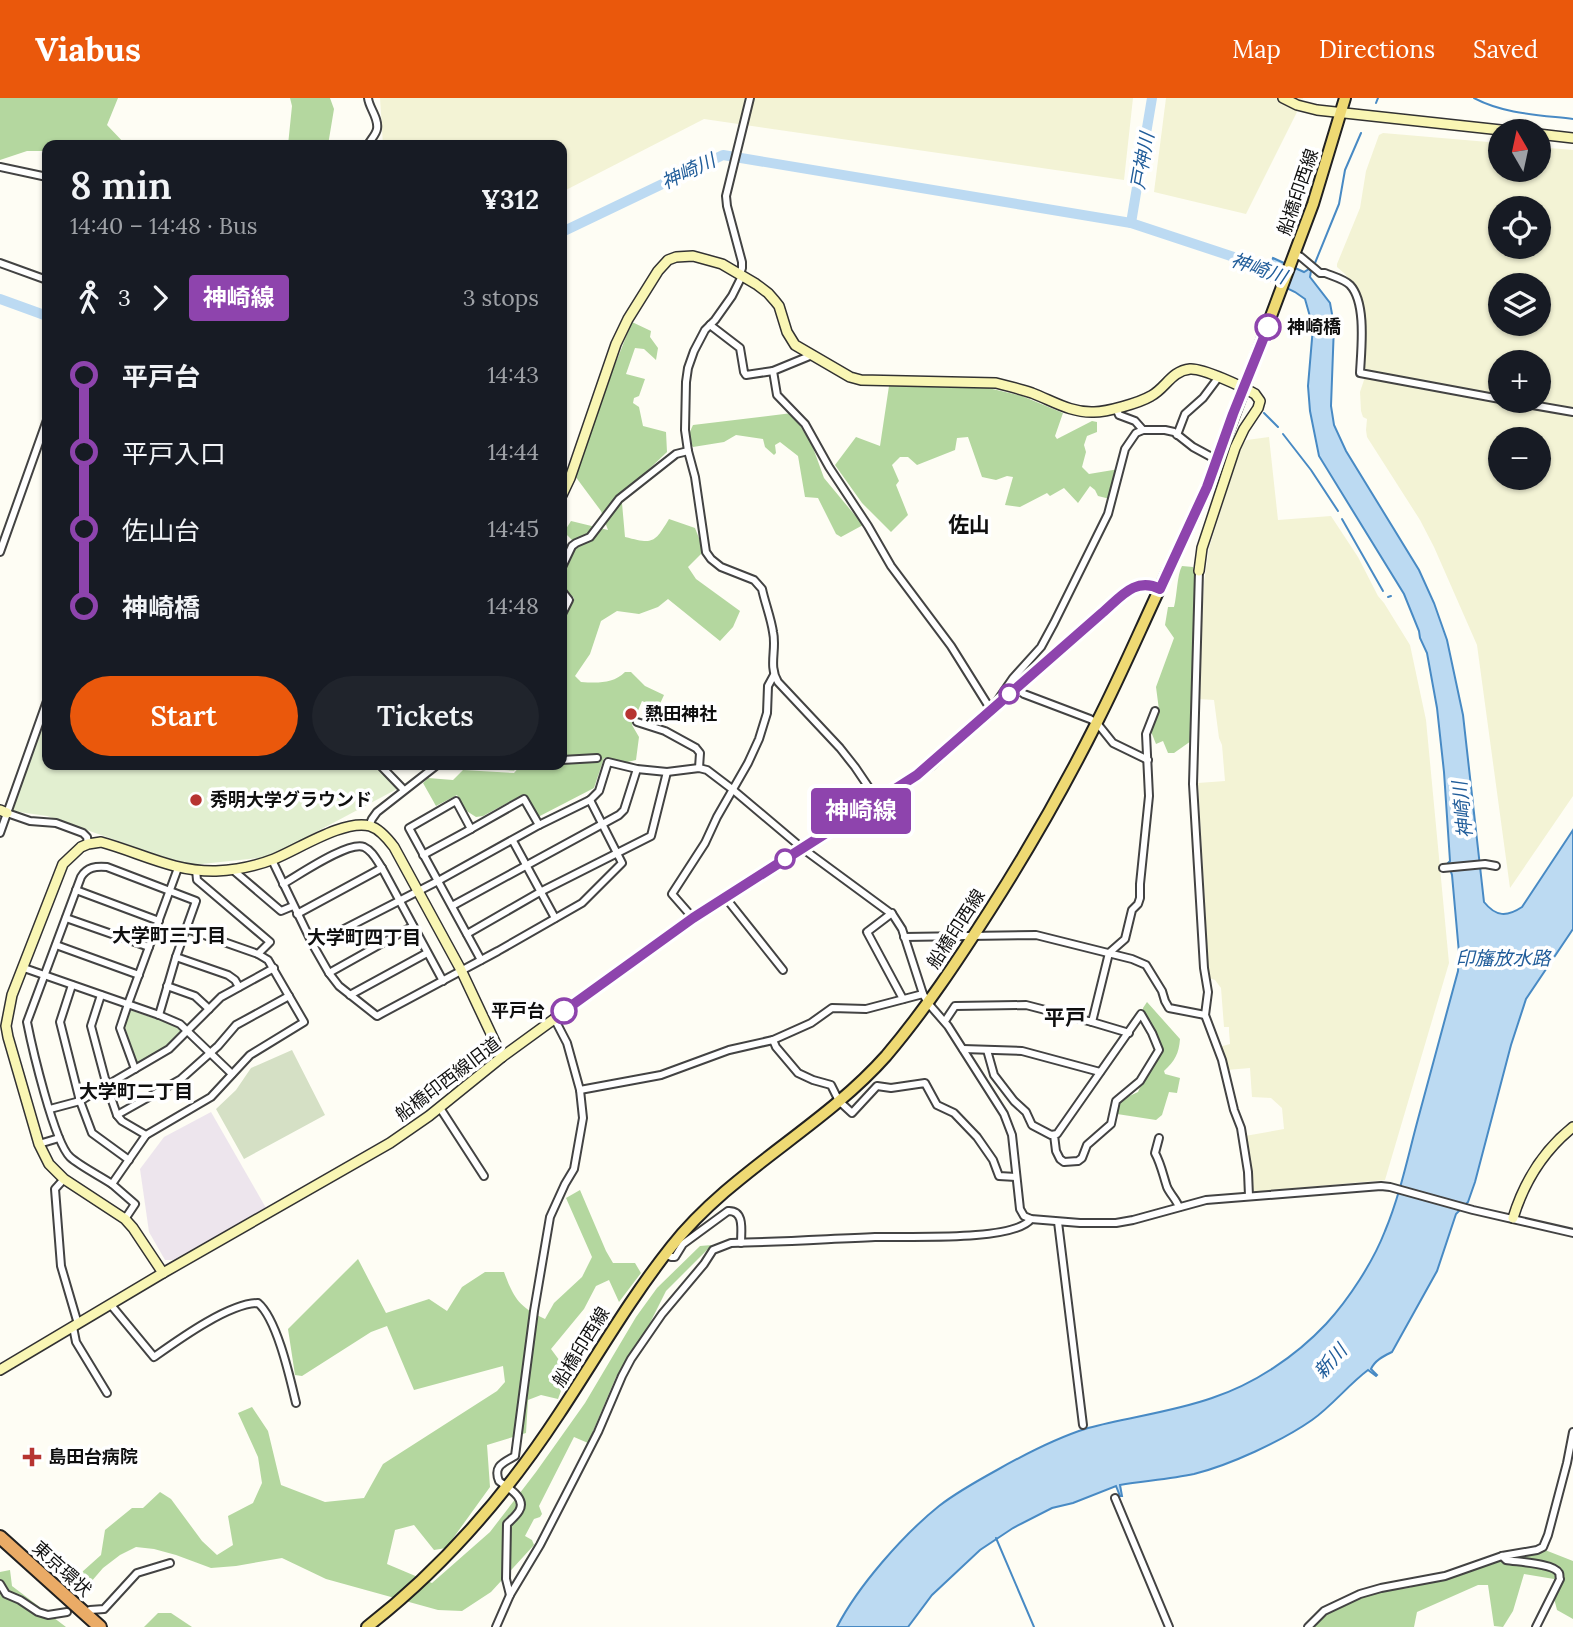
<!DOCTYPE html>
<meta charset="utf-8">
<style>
body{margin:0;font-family:Lora,"Noto Sans JP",serif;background:#20242c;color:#f1f3f6;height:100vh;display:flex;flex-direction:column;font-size:26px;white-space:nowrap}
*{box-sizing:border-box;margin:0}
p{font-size:23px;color:#9ea1a6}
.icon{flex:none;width:38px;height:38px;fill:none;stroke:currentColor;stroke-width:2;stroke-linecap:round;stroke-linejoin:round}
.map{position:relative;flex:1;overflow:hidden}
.side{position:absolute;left:42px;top:42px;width:525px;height:630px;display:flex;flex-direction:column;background:#171b24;border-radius:14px;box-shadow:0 2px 5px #0004}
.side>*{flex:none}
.badge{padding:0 14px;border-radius:5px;font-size:24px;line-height:46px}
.needle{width:46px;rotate:351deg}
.fabs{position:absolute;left:1488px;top:21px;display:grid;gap:14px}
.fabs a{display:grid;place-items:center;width:63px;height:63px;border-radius:50%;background:#171b24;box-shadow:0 2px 5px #0004;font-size:35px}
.map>.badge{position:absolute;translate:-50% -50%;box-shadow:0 0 0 4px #fff}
.legs{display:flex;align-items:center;gap:10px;height:77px;padding:0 28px;font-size:23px}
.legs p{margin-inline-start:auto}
.overview{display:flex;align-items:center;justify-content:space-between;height:119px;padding:0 28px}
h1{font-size:38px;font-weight:600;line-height:52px}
.primary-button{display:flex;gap:14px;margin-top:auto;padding:14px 28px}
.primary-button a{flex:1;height:80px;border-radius:42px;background:#ea580c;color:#fff;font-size:28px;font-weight:600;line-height:80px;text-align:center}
.primary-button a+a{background:#20242c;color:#f1f3f6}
ul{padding:0 28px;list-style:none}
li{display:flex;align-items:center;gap:24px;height:77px;font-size:26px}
li i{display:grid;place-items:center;width:10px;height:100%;margin:0 9px;background:currentColor}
li i::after{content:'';width:18px;height:18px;margin:-9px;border:5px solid;border-radius:50%;background:#171b24}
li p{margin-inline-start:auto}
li:first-child i{background:linear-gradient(#0000 50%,currentColor 0)}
li:last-child i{background:linear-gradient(currentColor 50%,#0000 0)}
header{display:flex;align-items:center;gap:42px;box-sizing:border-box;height:98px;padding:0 35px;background:#ea580c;color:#fff}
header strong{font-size:33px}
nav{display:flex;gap:38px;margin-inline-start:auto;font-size:24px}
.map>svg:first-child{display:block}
.industrial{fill:#ede5ed}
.farmland{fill:#f3f3d5;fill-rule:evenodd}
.green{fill:#d1e7bf}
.forest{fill:#b4d79f}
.cemetery{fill:#d5e0c5}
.pitch{fill:#e2efd0}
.water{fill:#bcdaf2;stroke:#488ac4;stroke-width:2}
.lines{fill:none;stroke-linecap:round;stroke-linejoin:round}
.stream{stroke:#488ac4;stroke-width:2}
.river{stroke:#bcdaf2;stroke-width:10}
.street-casing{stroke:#434343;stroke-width:10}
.secondary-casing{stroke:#323232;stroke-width:12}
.primary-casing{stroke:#212121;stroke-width:14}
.highway-casing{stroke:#212121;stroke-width:16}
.street{stroke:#fff;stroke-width:6}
.secondary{stroke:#f9f6b4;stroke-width:9}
.primary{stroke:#eed973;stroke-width:10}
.highway{stroke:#eaab66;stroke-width:12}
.line-1-casing{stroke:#fff;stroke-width:16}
.line-1{stroke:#8e44ad;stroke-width:10}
.stop-1-dot{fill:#fff;stroke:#8e44ad;stroke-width:3.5}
.poi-dot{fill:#b73431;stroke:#fff;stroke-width:2.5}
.labels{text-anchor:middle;stroke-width:7;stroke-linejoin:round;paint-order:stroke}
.street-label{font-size:18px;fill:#101010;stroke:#fff}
.stop-label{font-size:18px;font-weight:bold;fill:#101010;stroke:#fff;text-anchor:start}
.poi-label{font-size:18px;font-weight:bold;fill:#101010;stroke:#fff;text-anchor:start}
.water-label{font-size:19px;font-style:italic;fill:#215d9a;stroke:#fff}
.neighbourhood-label{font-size:19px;font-weight:bold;fill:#101010;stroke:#fff}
.quarter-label{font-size:21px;font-weight:bold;fill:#101010;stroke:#fff}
</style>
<header>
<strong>Viabus</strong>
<nav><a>Map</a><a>Directions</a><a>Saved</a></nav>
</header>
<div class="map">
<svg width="1573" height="1529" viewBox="0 0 1573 1529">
<rect width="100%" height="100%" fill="#fefdf4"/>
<path class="industrial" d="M211,1014L266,1110L173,1162H165L149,1134L140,1071L164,1039Z"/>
<g class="farmland">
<path d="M380,0H1133L1124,82L704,21L562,94V47H383Z"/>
<path d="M1166,0H1303L1297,14L1246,116L1154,94Z"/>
<path d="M1383,35L1500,45V72H1538V49L1573,52V698L1510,790L1477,547L1434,449L1420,422L1367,339L1366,332L1367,321L1363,319L1361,313L1360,294L1364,282L1362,270L1364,245V212L1357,192L1345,176L1337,169V166L1360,110L1366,73L1379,37ZM1500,110H1538V149H1500ZM1500,187H1538V226H1500ZM1500,264H1538V303H1500ZM1500,341H1538V380H1500Z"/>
<path d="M1269,339L1278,422L1331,418L1358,459L1378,498L1384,505L1410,547L1426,622L1449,865L1385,1082L1252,1094L1245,1038L1284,1031L1282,1010L1271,1000L1252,999L1250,970L1227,972L1219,949L1230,946L1229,933V929H1224L1221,890L1215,882L1209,880L1198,685L1225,683L1222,647L1219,640L1214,602L1198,601L1204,484L1209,450L1241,348L1247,342Z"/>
</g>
<g class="green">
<path d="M459,667H518L514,673L461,668Z"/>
<path d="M130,912L176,928L181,933L167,949L137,966L125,929Z"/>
</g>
<g class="forest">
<path d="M0,0H118L107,27L126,47H47V53H27L0,62Z"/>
<path d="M290,0H330L334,11L328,47H288L292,8Z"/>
<path d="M632,224L651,233L650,239L658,250L656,262L644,251L635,250L626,276L645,281L639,298L634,300L633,305L639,309L643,328L666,334L667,354L625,394L622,405L625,439C653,446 654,446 669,421L695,430L704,453L688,469L696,481L740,513L733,529L720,543L668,501L658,509L639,516L617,513L601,523L590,556L575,578L581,584C597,585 613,586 625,574H631L645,588L664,597L658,610L642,603L632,627L639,639L636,662L623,665L604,660L594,690L538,719L524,696L483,718L476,719L465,712L457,697L436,708L423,685L428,680L453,682L463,672L514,675L521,667H562V522L574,500L562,489C562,473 571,460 573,443L564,434L571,423L608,432L601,413L575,378L612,274Z"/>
<path d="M889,288L984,289L1022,298L1063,315L1055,338L1057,341L1092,323L1097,324V334L1087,338L1084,347L1086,354L1082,369L1089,376L1119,371L1110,401L1098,398L1095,392L1090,388L1078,405L1064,390L1050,398L1047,395L1020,409L1005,407L1013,379L1007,378L996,382L982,379L968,339L957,340L955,352L917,367L908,359H900L892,367L899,383L896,387L908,417L891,434L862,405L835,367L856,339L880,348Z"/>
<path d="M792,315L812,347L824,380L863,427L841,439L836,436L818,400L805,399L798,358L780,344L775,347L776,355L774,357L765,349L763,341L736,337L724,344L693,349C687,342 689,335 693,327Z"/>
<path d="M1182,468L1193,469L1196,478L1191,603V643L1174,655H1168L1163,643L1156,646L1150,631L1159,612L1156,589L1174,540L1165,527L1168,509H1174C1177,497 1177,477 1182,468Z"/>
<path d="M1147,904L1180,941C1179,955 1175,963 1164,973L1165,976L1180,980L1177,995L1169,994L1162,1017L1156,1022L1117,1016L1119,1003L1138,994L1144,980L1162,954L1161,949L1143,915V910Z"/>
<path d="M580,1092L606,1153L613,1165H635L641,1175L619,1204L609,1182L596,1188L584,1211L551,1251L568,1274L558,1301L541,1297L528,1302L526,1335L487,1347L490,1389L446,1450L434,1452L414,1427L395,1432L387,1466L432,1485L490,1434L536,1374L585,1305L636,1219L657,1190L700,1148L712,1147L666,1193L644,1237L616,1279L588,1345L574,1339L539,1408L542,1416L540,1419L534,1421L525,1438L532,1442L534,1447L491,1494L462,1513L438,1512L326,1481L282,1460L236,1468L211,1470L176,1457L154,1451L136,1449L120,1457L103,1470L84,1492L77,1493L72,1483L101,1457L105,1432L132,1410H143L160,1394L171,1401L202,1443L217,1457L233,1447L228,1418L253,1405L262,1385L258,1359L238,1315L252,1309L268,1333L281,1387L325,1404L364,1400L383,1366L497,1293L505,1284L503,1268L414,1292L387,1228L371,1234L302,1278L295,1277L288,1231L358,1161L386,1215L429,1201L447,1213L462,1189L485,1174H504C514,1201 519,1209 545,1221L554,1205L582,1179L592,1159L566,1100Z"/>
<path d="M1545,1452L1573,1463V1521L1557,1512L1554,1500V1481L1524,1476L1513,1513L1503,1529L1494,1528L1488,1487H1478L1417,1514L1414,1529H1312L1329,1514L1369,1497L1385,1492L1409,1490L1419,1486L1444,1482L1491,1464L1532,1457Z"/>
<path d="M10,1472L12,1488L66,1529H0V1474Z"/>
<path d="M158,1515H171L192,1529H144Z"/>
</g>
<path class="cemetery" d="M292,952L325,1017L244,1061L216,1011L236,992L251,970Z"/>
<path class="pitch" d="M47,617V667H374L397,691L269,759L192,767L155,756L47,718L12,713Z"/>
<path class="water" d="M1273,160L1304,174L1309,171L1311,173L1310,179L1330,205L1334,227L1331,308L1334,327L1346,353L1419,472L1434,505L1447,542L1463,617L1484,804C1496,819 1507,819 1522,809L1573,732V831L1526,901L1511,947L1475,1084L1468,1104L1456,1116L1437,1173L1392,1254C1384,1258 1375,1262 1371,1271L1377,1277L1376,1278L1368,1272C1348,1287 1332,1308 1312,1322C1282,1343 1230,1367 1194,1376C1170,1381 1144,1383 1120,1387L1122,1398H1120L1116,1388L1073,1405L1052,1410L1013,1430L980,1452L932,1497L908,1529H837C858,1488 903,1437 939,1408C957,1394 977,1383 997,1372C1027,1355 1056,1340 1088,1330C1129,1319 1172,1314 1212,1300C1254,1286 1295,1259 1326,1226C1349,1201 1373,1164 1385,1133C1400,1097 1408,1058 1418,1021C1431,972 1445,922 1458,873L1459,855L1452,777L1448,765L1450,763L1444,674L1437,610L1427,555L1420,540L1419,533L1404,496L1319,358L1310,313L1308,288L1313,229L1305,201L1295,194L1266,180Z"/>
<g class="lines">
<g class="stream">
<path d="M1474,0C1504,16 1540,17 1573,21"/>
<path d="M1376,5L1378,0"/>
<path d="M1315,165L1339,106L1345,72L1361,35"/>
<path d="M1264,315L1278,329"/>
<path d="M1283,336L1311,372L1338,413"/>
<path d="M1342,421L1383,493"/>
<path d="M1388,499L1391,498"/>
<path d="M996,1440L1034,1529"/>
</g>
<g class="river">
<path d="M1131,125L1152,0"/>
<path d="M562,134L723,57L1131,125L1258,167L1280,176"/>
<path d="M0,201L47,218"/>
</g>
<defs>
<g id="street">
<path d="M368,47C370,42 376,37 377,31C379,20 369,10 368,0"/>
<path d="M0,69L47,79"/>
<path d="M1295,156L1301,159L1320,175H1325C1332,178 1344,181 1350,187C1367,205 1361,253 1360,275L1500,301"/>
<path d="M0,165L47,182"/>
<path d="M740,176L742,170V164L727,108L726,98L750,0"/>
<path d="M742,178L732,198L715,222L705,232L694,253L688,270L686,284L685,332L688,353L695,379L706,454L711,461L721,469L754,482L762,491C765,505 771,520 773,534C777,551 768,568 778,584L840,650L855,669L878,703"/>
<path d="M710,227L740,250L744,274L746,277L773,273"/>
<path d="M812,257L773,273L777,297L805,326L829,369L868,428L891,468L951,548L991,612L1013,580L1041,549L1054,525L1108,416L1125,351L1136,335L1143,332H1165L1174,334L1193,349L1217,362"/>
<path d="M1509,303L1573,314"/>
<path d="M1116,310L1119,317L1135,323L1143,332"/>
<path d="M1177,337L1185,316L1203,300L1218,280"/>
<path d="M0,454L47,322"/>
<path d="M562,469L572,448L576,445L590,439L619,401L676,356L688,353"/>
<path d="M1199,473L1193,686L1204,870L1208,894L1205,917L1222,962L1234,1012L1241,1030L1248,1074L1249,1098"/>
<path d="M562,493L569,502L562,516"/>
<path d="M1016,590L1024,596L1090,621L1097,625L1113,645L1148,662"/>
<path d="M637,624L665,633L696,650L700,655L699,670"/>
<path d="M562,662L597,660"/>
<path d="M380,667L404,692"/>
<path d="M7,715L30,723L56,725L83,735L87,739L88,746"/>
<path d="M369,728L372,721L377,714L437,667"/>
<path d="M0,735L47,603"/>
<path d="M513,743L555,820"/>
<path d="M423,757L471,731"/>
<path d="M272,762L313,847L329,875L339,888L377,918L498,853L582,805L622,765L590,702"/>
<path d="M1443,770L1485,766L1496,768"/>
<path d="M196,772L197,782L270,844L258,856"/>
<path d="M233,772L281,813L293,808"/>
<path d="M283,786C299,777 348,743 364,749C373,753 377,763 382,770L443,883"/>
<path d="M76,792L159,823"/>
<path d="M725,799L783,872"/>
<path d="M452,808L619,717L624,712L637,671"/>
<path d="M892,815L867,834L903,901"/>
<path d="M297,816L382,770"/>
<path d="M66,820L149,849"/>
<path d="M693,820L672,796L705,745L717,719L748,665L759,641L767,615L768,588L774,577"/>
<path d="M467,836L540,794L651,738L667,674"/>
<path d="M904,839L1036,837L1132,861L1146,867L1162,893L1165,903L1169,910L1205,917"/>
<path d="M56,847L139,877"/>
<path d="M313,847L438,783L539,727L590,702L599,693L608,664L637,671L667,674L699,670L707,672L732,691L802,750L893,817L902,831L923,896L928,905L948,928L1004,1016L1012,1037L1020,1111L1024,1118L1031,1121L1080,1125H1116L1133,1122L1206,1102L1381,1088L1390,1089L1473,1112L1573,1135"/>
<path d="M176,859L228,877L235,882L239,889"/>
<path d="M481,862L409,730L456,703L471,731L524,701L539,727"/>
<path d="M24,870L159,917L180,926L232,976"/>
<path d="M329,875L413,828"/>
<path d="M72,887L60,924L80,1003L92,1035L129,1062"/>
<path d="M167,888L195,898L209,911"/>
<path d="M101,897L91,928L107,988L117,1017"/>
<path d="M350,897L427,855"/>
<path d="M945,923L955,908L1026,907L1092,924L1109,855L1125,841L1132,812L1138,806L1140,800V786L1149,698L1146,636L1155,613"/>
<path d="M1092,924L1129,935"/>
<path d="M773,942L776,949L798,975L813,982L831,987L839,1003L852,1015L877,988L891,990L925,985L937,1007L954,1015L977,1039L993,1062L999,1078L1016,1079"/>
<path d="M963,951L1022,953L1100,974"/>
<path d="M987,952L994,977L1014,1003L1026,1014L1032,1027L1051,1037L1057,1036L1141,916L1152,935L1159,952L1140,983L1116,1003L1111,1026L1087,1047L1082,1060L1078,1063L1064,1064L1060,1061L1056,1053L1054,1037"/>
<path d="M135,971L120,930L128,906L178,770"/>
<path d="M580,992L661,977L729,952L773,942L811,925L832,910L866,911L923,896"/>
<path d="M440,1010L484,1078"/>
<path d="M50,1011L80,1003L169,951L221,899L274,870"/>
<path d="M146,1037L122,1023L117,1017L181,981L218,948L236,927L289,898"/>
<path d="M1159,1040L1155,1055C1161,1066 1163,1077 1167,1089C1170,1096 1176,1101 1179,1109"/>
<path d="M39,1046L59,1040"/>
<path d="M64,1081L55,1091L61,1168L78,1226"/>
<path d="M112,1086C100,1078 80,1068 70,1059C54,1044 32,949 27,924L81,779C87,769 96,768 107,769L196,803L176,859L159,917"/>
<path d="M125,1121L135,1106L112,1086L146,1037L211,999L250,957L304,924L268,862L258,856L187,831"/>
<path d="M1058,1124L1083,1327"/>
<path d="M666,1156L671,1159H675L683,1146L728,1113C745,1112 741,1133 741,1145"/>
<path d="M111,1207L154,1259C178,1242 229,1205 258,1205C277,1221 290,1280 296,1305"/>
<path d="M73,1229L76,1244L107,1295"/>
<path d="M1115,1400L1169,1529"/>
<path d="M1502,1458L1506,1462C1517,1464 1554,1465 1559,1475C1560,1477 1559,1479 1560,1481L1536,1529"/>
<path d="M0,1486L6,1496L20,1502L38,1514L48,1517L67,1514"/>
<path d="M510,1497L506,1481L507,1426C511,1422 516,1418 519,1413C527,1400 508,1390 499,1383C493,1368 503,1365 515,1358L534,1213L550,1119L565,1086L574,1071L583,1020L580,992L567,945L554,920"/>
<path d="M90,1512L104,1511L137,1475L170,1465"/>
<path d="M496,1529L510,1497L540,1447L575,1379L598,1334L622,1278L631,1261L662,1216L704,1166L713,1152L731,1145C779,1144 827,1141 875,1139C905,1138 1014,1144 1031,1121"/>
<path d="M1308,1529L1324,1513L1360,1496L1381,1490L1445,1478L1502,1458L1537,1452L1543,1449L1548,1437L1567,1365L1573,1334"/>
</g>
<g id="secondary">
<path d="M1283,0L1297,7L1317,12L1510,33"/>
<path d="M1538,36L1573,40"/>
<path d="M562,397L570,380L616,246L628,221L658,173L668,162L676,159L693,158L722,166L756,186L768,195L775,203L779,208L787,234L795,247L850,279L861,282L996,285C1008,288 1020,291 1032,295C1053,303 1071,315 1094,314C1107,314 1139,305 1151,298C1166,290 1171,273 1190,271C1203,270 1243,289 1255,296L1260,303L1258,310L1244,331L1235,350L1202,450L1199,473"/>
<path d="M0,712L7,715"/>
<path d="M1513,1120C1524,1084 1543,1053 1573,1029"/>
<path d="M163,1175L133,1130L125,1121L64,1081L49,1066L39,1046L8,939L6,928L12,897L63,766L81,749L88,746L101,744C141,755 174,774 216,773C235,772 256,768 274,761C299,751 344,721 370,728C380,731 388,741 394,749L461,872L502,959"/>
<path d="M0,1272L163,1175L390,1045L429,1018L502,959L693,820L917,677L931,667L991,612L1102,515L1134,489L1145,486L1160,490"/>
</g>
<path id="primary" d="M367,1529C444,1469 506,1397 559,1316C596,1260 629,1202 671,1149C731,1073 822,1030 886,958C925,912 958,862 990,812C1029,751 1065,688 1097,624C1119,581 1138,537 1158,494C1174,459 1192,425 1207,389L1313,106L1345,0"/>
<path id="highway" d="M0,1439L100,1529"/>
</defs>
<use href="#street" class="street-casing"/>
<use href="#secondary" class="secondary-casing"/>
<use href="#primary" class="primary-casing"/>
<use href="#highway" class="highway-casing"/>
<use href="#street" class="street"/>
<use href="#secondary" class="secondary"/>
<use href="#primary" class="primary"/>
<use href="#highway" class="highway"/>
</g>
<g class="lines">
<defs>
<path id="line-1" d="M564,913L693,820L917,677L1102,515C1120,500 1135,478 1160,491L1207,389L1233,316L1268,229"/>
</defs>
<use href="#line-1" class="line-1-casing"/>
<use href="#line-1" class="line-1"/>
</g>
<g class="stop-1-dot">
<circle cx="1268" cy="229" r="12"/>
<circle cx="1009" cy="596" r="9"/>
<circle cx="785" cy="761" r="9"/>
<circle cx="564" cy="913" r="12"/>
</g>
<g class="poi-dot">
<circle cx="631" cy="616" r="7"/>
<circle cx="196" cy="702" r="7"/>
<path d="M28.5 1348.5h7v7h7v7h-7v7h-7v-7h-7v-7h7z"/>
</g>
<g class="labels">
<g class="street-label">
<text transform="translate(1298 94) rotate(-71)" y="6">船橋印西線</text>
<text transform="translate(956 831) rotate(-57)" y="6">船橋印西線</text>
<text transform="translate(448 981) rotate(-37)" y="6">船橋印西線旧道</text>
<text transform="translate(581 1249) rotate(-58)" y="6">船橋印西線</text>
<text transform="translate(62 1471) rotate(42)" y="6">東京環状</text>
</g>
<g class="stop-label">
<text x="1287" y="235">神崎橋</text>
<text x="545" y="919" text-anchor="end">平戸台</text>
</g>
<g class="poi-label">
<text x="645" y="622">熱田神社</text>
<text x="210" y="708">秀明大学グラウンド</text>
<text x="48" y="1365">島田台病院</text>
</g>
<g class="water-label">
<text transform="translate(1142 63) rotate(-80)" y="7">戸神川</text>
<text transform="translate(688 73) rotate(-25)" y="7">神崎川</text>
<text transform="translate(1259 170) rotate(19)" y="7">神崎川</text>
<text transform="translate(1462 712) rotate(-96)" y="7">神崎川</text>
<text x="1503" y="867">印旛放水路</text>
<text transform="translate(1330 1263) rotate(-48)" y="7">新川</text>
</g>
<g class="neighbourhood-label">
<text x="169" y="844">大学町三丁目</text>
<text x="364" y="846">大学町四丁目</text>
<text x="136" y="1000">大学町二丁目</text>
</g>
<g class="quarter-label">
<text x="969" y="434">佐山</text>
<text x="1065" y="927">平戸</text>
</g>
</g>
</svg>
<div class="fabs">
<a><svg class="needle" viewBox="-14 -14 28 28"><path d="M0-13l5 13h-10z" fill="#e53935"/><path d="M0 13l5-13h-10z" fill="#9ea1a6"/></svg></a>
<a><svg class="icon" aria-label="locate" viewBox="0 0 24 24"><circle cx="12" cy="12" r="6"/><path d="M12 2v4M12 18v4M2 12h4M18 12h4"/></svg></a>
<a><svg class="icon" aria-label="layers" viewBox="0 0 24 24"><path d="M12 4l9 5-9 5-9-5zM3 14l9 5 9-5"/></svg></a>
<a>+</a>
<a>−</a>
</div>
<b class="badge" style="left:861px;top:713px;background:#8e44ad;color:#fff">神崎線</b>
<section class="side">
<div class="overview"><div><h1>8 min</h1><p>14:40 – 14:48 · Bus</p></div><b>¥312</b></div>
<div class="legs"><svg class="icon" aria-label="walk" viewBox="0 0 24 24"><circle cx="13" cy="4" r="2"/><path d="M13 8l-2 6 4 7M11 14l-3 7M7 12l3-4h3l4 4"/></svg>3<svg class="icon" aria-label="forward" viewBox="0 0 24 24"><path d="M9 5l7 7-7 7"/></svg><b class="badge" style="background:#8e44ad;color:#fff">神崎線</b><p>3 stops</p></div>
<ul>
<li><i style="color:#8e44ad"></i><b>平戸台</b><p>14:43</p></li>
<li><i style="color:#8e44ad"></i><span>平戸入口</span><p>14:44</p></li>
<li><i style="color:#8e44ad"></i><span>佐山台</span><p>14:45</p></li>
<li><i style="color:#8e44ad"></i><b>神崎橋</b><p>14:48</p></li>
</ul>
<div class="primary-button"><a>Start</a><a>Tickets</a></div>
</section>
</div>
